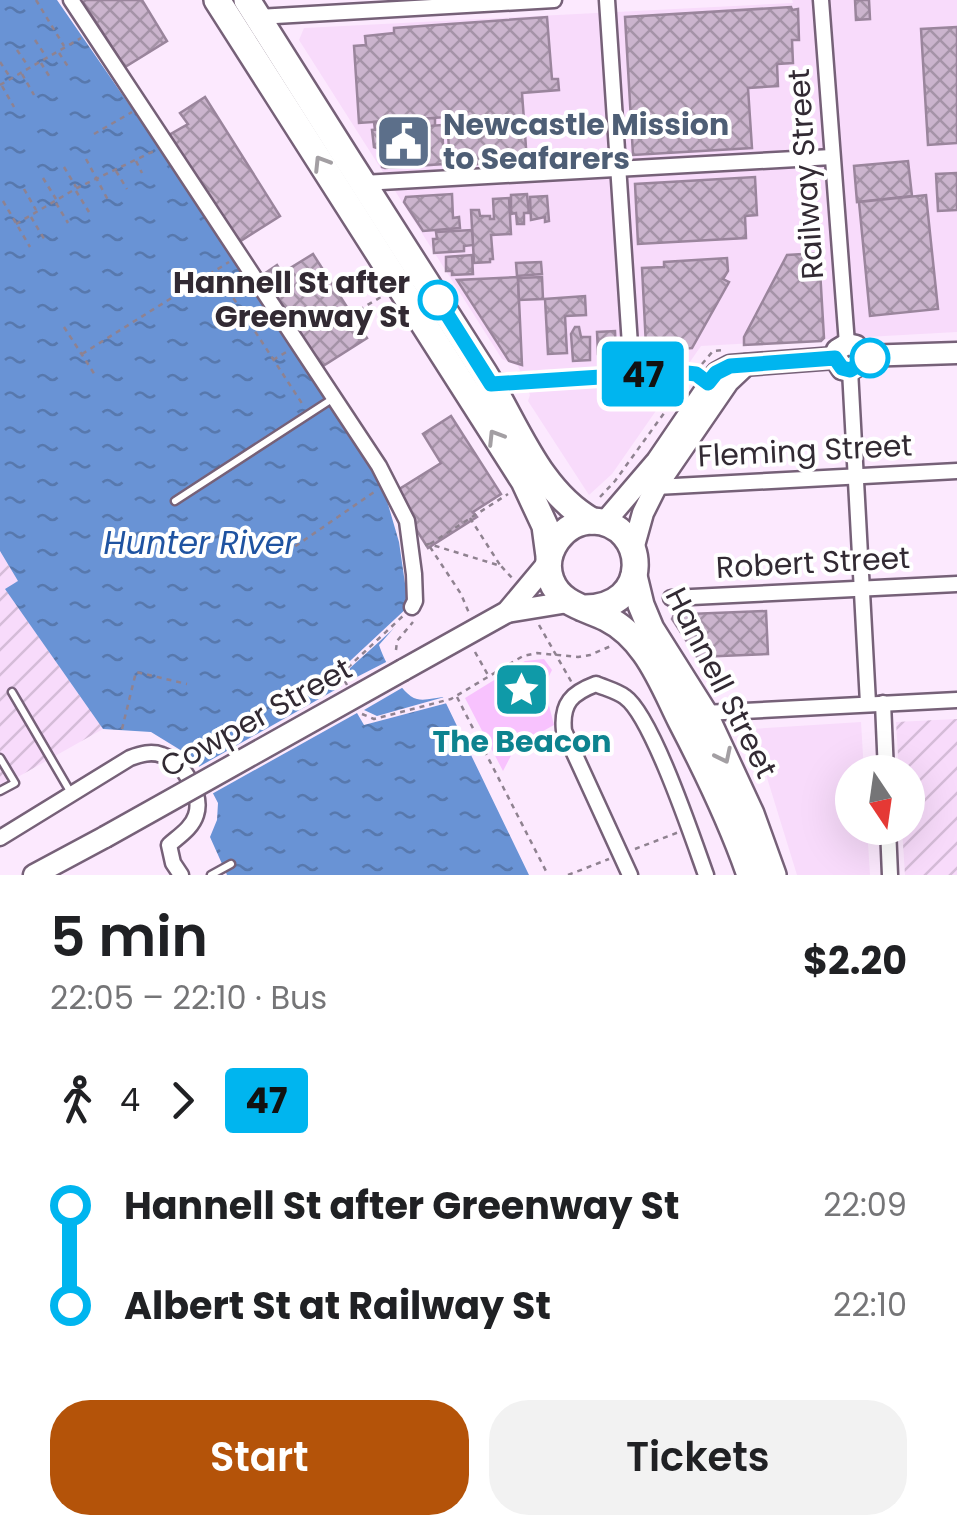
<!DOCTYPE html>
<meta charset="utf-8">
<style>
body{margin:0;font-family:Poppins,sans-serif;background:#f2f2f2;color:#202124;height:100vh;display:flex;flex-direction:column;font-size:38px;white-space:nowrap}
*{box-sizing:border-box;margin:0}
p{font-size:32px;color:#757577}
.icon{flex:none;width:55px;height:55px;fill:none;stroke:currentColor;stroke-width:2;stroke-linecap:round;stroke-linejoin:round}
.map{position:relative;height:875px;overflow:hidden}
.panel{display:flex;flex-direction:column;background:#fff;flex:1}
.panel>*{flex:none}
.badge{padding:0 20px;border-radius:8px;font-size:35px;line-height:65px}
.needle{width:65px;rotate:167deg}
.buttons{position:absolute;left:835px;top:755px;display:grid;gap:20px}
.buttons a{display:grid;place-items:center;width:90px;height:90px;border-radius:50%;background:#fff;box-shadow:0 10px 40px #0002;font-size:50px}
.map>.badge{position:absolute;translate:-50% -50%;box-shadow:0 0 0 5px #fff}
.legs{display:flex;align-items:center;gap:15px;height:110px;padding:0 50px;font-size:32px}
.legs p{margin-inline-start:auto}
.overview{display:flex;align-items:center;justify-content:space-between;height:170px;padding:0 50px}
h1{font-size:55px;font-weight:600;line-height:75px}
.action{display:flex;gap:20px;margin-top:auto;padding:20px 50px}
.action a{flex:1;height:115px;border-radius:40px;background:#b45309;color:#fff;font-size:40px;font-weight:600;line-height:115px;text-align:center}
.action a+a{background:#f2f2f2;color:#202124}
ul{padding:0 50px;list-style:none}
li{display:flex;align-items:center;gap:35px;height:100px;font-size:38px}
li i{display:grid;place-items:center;width:15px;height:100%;margin:0 12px;background:currentColor}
li i::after{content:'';width:25px;height:25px;margin:-12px;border:8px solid;border-radius:50%;background:#fff}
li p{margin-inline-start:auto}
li:first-child i{background:linear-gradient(#0000 50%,currentColor 0)}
li:last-child i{background:linear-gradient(currentColor 50%,#0000 0)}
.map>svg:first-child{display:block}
.built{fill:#f8dbfb}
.industrial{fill:url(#industrial-furrows)}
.grass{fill:#f8c2fe}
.water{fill:url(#water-ripples)}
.pier{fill:#fce9fe}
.building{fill:url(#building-cross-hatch);stroke:#9a859c;stroke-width:2.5}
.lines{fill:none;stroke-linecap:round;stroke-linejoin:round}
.lane-casing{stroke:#766178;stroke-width:11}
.street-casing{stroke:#766178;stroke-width:19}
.secondary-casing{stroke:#766178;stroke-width:25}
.highway-casing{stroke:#766178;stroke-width:30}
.path{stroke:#8f8290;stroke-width:2.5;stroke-dasharray:5 5;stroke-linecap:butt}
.lane{stroke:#fff;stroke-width:6}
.street{stroke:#fff;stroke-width:14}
.secondary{stroke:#fff;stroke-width:20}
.highway{stroke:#fff;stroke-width:25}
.secondary-bridge-casing{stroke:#766178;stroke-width:25;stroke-linecap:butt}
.secondary-bridge{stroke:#fff;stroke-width:20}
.oneway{stroke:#a39fa3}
.line-1-casing{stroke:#fff;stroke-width:22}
.line-1{stroke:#00b5ef;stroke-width:15}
.stop-1-dot{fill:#fff;stroke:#00b5ef;stroke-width:5}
.labels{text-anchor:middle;stroke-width:8;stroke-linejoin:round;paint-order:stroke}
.service-label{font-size:30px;font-weight:bold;fill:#4e5e75;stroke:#fff;text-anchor:start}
.street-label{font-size:30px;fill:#322a33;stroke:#fff}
.stop-label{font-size:30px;font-weight:bold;fill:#322a33;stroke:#fff;text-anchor:end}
.culture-label{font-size:30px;font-weight:bold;fill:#0d838f;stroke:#fff}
.water-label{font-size:32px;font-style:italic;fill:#1f53a1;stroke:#fff}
</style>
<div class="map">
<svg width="957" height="875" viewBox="0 0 957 875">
<defs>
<pattern id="industrial-furrows" width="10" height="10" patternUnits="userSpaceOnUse" patternTransform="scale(2.5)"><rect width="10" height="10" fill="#f8dbfb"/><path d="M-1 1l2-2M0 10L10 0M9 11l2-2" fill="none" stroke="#d5bcd8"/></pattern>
<pattern id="water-ripples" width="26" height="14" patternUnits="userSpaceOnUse" patternTransform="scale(2.5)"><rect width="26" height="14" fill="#6993d5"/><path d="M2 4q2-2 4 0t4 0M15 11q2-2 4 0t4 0" fill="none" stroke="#5778ad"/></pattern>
<pattern id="building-cross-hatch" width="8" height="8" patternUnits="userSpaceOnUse" patternTransform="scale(2.5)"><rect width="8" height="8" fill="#cbb4cd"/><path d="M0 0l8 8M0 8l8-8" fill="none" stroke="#a593a7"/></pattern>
</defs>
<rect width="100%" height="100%" fill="#fce9fe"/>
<g class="built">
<path d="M792,0H957V332L701,346L612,474L589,495L528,401L530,395L518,366L502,359L299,40L304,28L793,3Z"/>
<path d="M861,722L864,772H852V828H867L870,875H797L752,729Z"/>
</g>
<g class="industrial">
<path d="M0,551L18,581L6,590L103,729L0,787Z"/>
<path d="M957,719V875H905L902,828H908V772H899L896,722Z"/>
</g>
<path class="grass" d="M544,659L552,670L544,686L554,725L516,746L503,771L465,698L525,661Z"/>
<path class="water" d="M0,0H57L235,258L383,487L399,542L409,611L379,645C384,660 401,695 417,699C424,701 435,698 443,697L529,875H227L210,837L217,820L218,803L195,759L151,732L103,729L5,589L18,581L0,551Z"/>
<path class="pier" d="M409,606L411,613L350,668L349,681L390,660L407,685L364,710L377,716L448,696L451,702L364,725L357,713L210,795L195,769L342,686L336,674Z"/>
<g class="building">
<path d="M86,0H142L167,41L125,67L83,2Z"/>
<path d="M855,0H869L870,19L856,20Z"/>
<path d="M791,7L792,10L798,9L799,40H792L793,63L777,64L778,86L748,88L752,148L633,155L625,17Z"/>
<path d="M547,17L552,79H558L559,90L522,93L527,161L450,166L447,117L359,123L354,46L366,45L365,36L394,33V28Z"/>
<path d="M957,27V143L928,145L921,29Z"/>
<path d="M205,97L280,216L239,242L169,135L188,124L180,113Z"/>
<path d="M435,118V126L375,130L374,122Z"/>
<path d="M442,125L444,164L385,168L382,167L380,149L374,147L372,130Z"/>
<path d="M908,161L912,196L857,202L854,166Z"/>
<path d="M957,173V210L938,211L936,174Z"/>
<path d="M755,177L757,215L745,216L746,238L638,244L635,184Z"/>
<path d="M452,194L453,218L459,217L460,228L423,231L404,202L406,197Z"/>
<path d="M527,194L529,213H524V224H517L516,213L511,214V195Z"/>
<path d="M926,195L938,309L870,316L859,202Z"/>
<path d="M547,196L549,221L545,222V217L531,220L530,197Z"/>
<path d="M509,198L511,234L491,235L493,259H490V262L474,263L471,210H479L480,216H490V219H494L493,199Z"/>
<path d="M472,230L473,245L464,246V251L434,253L433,239H437L436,232Z"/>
<path d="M819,253L824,338L821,341L744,345V337L787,255Z"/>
<path d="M313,254L367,338L312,373L255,280L277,265L282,273Z"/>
<path d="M472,255L473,274L452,275V271H446V257Z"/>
<path d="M727,258L728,271L723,279L729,282L692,348L651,351L646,346L642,268L664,267V262Z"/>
<path d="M541,262L542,274L517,276L516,263Z"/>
<path d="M518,277V278L522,365L509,361L457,280Z"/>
<path d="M542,277L543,299L519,300L518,278Z"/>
<path d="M585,296L586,315L565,316L567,353L548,354L545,299Z"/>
<path d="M575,327H579L581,337H590V360L573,361L571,334Z"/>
<path d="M615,331L616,353L598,354L597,332Z"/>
<path d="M451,416L501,494L473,512L477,517L428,548L393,493L441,463L423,434Z"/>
<path d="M689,610V614L766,611L768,654L697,657L672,619L676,611Z"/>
</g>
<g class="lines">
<defs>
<g id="lane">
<path d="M175,501L329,401"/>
<path d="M12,692L71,793"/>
<path d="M0,758L15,783L0,791"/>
<path d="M211,875L231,864"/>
</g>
<g id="street">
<path d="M71,0L379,466L407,521L414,574L415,601L412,607"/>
<path d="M607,0L632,375"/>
<path d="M821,0L847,344"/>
<path d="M258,17L554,0"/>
<path d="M363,183L832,157"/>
<path d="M850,370L868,703"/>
<path d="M491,383L679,372L695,374L708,383"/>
<path d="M656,487L957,471"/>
<path d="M671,598L957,584"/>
<path d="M883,703L886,772"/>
<path d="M704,713L957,700"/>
<path d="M888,828L890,875"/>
<path d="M0,838L130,758C141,754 151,751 162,755C183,762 203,794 196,815C192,828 179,836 169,845L173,863L181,875"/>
<path d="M630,875L564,731C561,703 572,693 596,684C605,688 617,691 625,697C652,716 693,839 706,875"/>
</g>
<g id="secondary">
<path d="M862,356L957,353"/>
<path d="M835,358L837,350L847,344L856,346L862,356"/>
<path d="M835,358L842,369L850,370L860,364L862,356"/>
<path d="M603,524L657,461L717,373L730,366L835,358"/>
<path d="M633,549L643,513L656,487L728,382L746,365"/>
<path d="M507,612L568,602"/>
<path d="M403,670L507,612L548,563"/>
<path d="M34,875L105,837"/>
</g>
<g id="highway">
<path d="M217,0L524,481L545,526L549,556"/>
<path d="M247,0C324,123 403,246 481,368C515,420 536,489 592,521"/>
<path d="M634,576L641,605L651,629L704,713L751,814L773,875"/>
<path d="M582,608C654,610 648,523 593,521C563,521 541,553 551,580C560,604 585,608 606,618C622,626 635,639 645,653C660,674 670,699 681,721C707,771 732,822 750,875"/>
</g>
</defs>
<use href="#lane" class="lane-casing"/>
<use href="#street" class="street-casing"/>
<use href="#secondary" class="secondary-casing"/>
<use href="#highway" class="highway-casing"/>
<g class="path">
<path d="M36,0L64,46"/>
<path d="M35,40L45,55"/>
<path d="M17,50L28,66"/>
<path d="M59,53L69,68"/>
<path d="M0,62L10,77"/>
<path d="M41,63L51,79"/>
<path d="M22,74L34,95"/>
<path d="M0,85L81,38"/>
<path d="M2,86L14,107"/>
<path d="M94,134L132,112"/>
<path d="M86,159L108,200"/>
<path d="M136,161L142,173"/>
<path d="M64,167L76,187"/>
<path d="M116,171L127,189"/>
<path d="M43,178L56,199"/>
<path d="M24,189L36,210"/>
<path d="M76,191L89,212"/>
<path d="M3,201L30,247"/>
<path d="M56,203L68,223"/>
<path d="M31,217L46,242"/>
<path d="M16,224L77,188L156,150"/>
<path d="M217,273L303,405"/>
<path d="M359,310L381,297"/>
<path d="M64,327L95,375"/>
<path d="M82,354L229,262"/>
<path d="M273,360L288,351"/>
<path d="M702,364L713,351L723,350"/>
<path d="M600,497L615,481L667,409L684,389"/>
<path d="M470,518L500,565"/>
<path d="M430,544L508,494"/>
<path d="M425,545L429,544L501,566L513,579"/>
<path d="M430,547L461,594L469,613"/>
<path d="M287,552L377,490"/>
<path d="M539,625L572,683"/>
<path d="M396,650L397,641L413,622"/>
<path d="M475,652L488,675"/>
<path d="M347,685L343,678L344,671L404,615"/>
<path d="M457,697L548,875"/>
<path d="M362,714L374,719L451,699L523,656L537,653L578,657L590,655L611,646"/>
<path d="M122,729L136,672L187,684"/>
<path d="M635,849L679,832"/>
<path d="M568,875L609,859"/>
</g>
<use href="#lane" class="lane"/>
<use href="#street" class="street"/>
<use href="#secondary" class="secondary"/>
<use href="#highway" class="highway"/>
<defs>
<path id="secondary-bridge" d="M105,837L403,670"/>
</defs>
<use href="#secondary-bridge" class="secondary-bridge-casing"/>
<use href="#secondary-bridge" class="secondary-bridge"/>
</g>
<defs><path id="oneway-chevron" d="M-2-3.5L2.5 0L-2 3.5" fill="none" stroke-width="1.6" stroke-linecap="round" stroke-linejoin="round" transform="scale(2.5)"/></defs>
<g class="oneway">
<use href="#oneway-chevron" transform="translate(321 163) rotate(-122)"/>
<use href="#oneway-chevron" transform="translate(495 437) rotate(-122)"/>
<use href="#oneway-chevron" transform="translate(724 756) rotate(64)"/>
</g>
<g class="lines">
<defs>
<path id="line-1" d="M438,300L491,384L678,372L696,374L708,383L716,373L730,366L835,358L842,368L850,370L860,364L862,356L870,358"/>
</defs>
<use href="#line-1" class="line-1-casing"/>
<use href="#line-1" class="line-1"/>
</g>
<defs>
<symbol id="civic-square" viewBox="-11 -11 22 22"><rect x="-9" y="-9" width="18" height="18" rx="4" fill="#5c6f8a" stroke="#fff"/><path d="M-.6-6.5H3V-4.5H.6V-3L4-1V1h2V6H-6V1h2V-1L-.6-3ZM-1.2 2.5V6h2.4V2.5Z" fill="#fff"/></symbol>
<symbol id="sight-square" viewBox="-11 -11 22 22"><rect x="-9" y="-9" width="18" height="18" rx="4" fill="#0f9aa8" stroke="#fff"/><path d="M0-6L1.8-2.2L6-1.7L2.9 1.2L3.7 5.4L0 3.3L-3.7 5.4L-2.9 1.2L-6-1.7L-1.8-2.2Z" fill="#fff"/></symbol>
</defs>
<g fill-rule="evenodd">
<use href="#civic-square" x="372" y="110" width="63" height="63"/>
<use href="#sight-square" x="490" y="658" width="63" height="63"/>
</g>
<g class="stop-1-dot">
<circle cx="438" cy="300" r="18"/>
<circle cx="870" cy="358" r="18"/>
</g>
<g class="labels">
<g class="service-label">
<text x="443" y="135">Newcastle Mission<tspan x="443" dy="34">to Seafarers</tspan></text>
</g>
<g class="street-label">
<text transform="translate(806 174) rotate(-94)" y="10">Railway Street</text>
<text transform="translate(805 451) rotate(-3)" y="10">Fleming Street</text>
<text transform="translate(813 563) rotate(-3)" y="10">Robert Street</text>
<text transform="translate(721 683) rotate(63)" y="10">Hannell Street</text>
<text transform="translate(256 718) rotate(-29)" y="10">Cowper Street</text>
</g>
<g class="stop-label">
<text x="410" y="293">Hannell St after<tspan x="410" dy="34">Greenway St</tspan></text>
</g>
<g class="culture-label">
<text x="522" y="752">The Beacon</text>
</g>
<g class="water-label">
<text x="200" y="554">Hunter River</text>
</g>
</g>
</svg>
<div class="buttons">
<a><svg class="needle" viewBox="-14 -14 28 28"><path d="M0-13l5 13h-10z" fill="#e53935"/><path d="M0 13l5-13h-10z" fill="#757577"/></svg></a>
</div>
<b class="badge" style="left:643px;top:374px;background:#00b5ef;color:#111">47</b>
</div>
<section class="panel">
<div class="overview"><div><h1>5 min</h1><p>22:05 – 22:10 · Bus</p></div><b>$2.20</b></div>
<div class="legs"><svg class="icon" aria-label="walk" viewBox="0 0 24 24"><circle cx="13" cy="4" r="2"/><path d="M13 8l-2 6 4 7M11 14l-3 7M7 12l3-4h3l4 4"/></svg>4<svg class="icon" aria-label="forward" viewBox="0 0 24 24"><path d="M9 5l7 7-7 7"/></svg><b class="badge" style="background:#00b5ef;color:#111">47</b></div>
<ul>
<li><i style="color:#00b5ef"></i><b>Hannell St after Greenway St</b><p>22:09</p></li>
<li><i style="color:#00b5ef"></i><b>Albert St at Railway St</b><p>22:10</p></li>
</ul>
<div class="action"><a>Start</a><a>Tickets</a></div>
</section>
